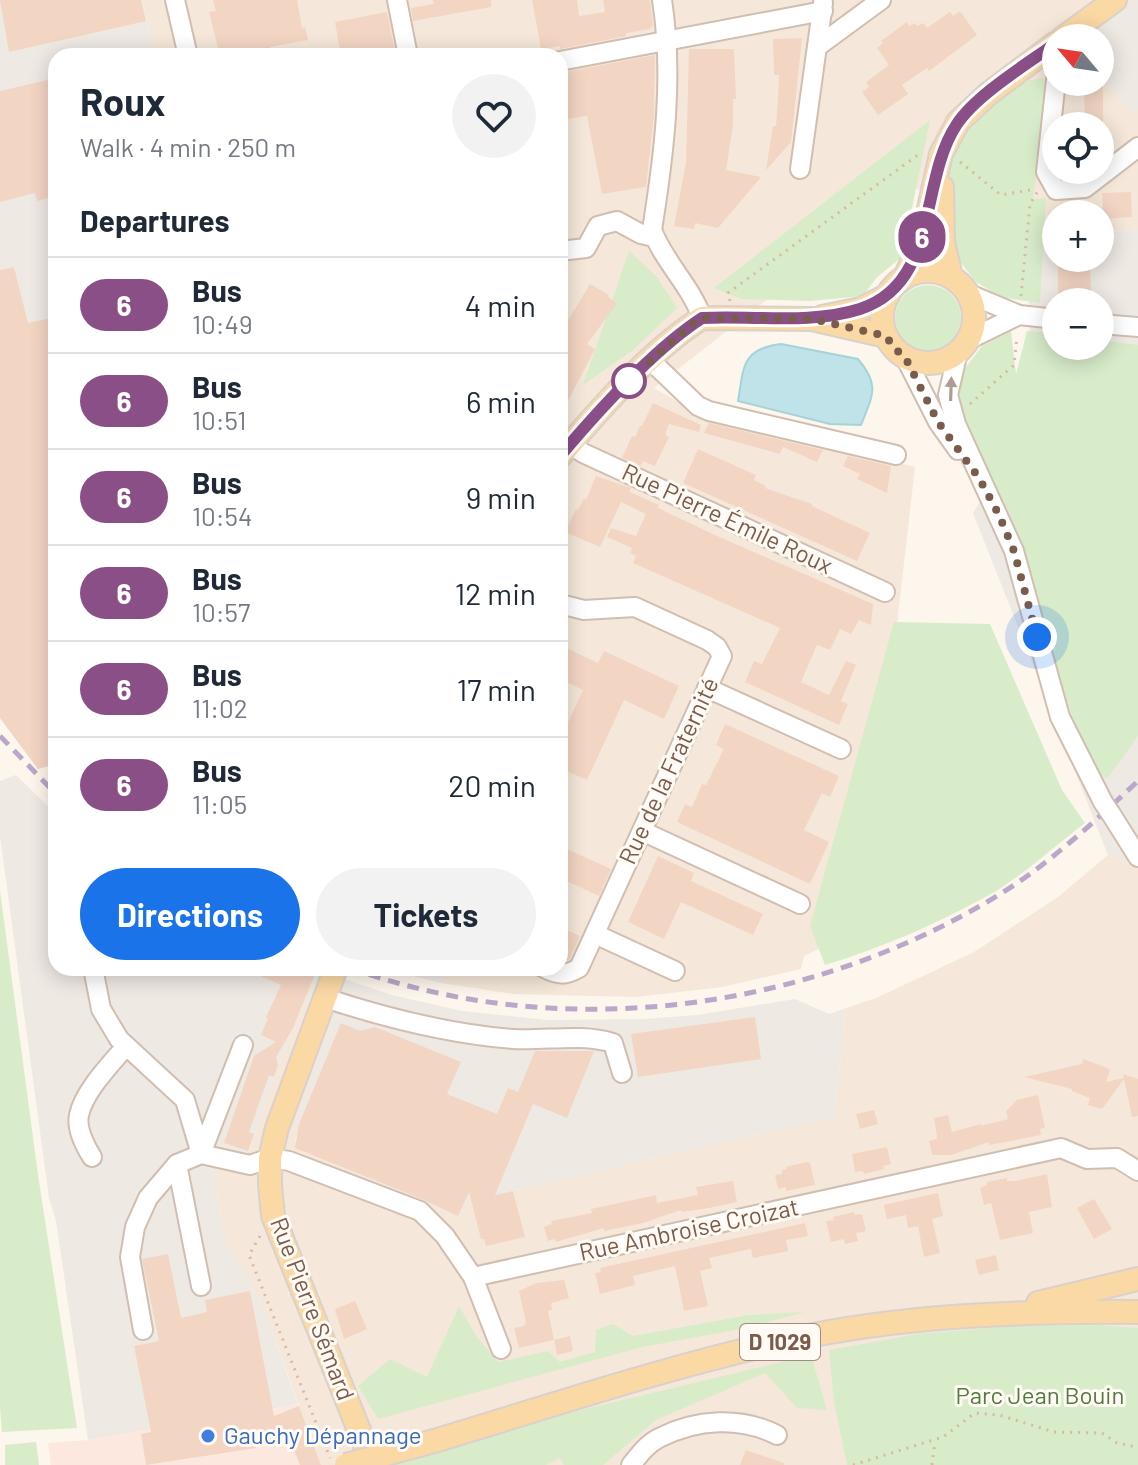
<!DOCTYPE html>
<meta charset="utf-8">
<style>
body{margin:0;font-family:Barlow,sans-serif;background:#f2f2f3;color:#1f2937;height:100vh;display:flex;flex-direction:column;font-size:30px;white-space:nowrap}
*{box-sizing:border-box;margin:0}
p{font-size:26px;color:#747a83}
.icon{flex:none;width:44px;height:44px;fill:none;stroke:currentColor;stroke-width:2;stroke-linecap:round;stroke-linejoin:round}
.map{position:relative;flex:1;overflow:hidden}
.details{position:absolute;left:48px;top:48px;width:520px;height:928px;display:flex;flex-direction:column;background:#fff;border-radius:24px;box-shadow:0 4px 20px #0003}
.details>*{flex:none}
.badge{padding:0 16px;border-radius:26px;font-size:28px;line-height:52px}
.needle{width:52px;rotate:299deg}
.buttons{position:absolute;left:1042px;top:24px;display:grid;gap:16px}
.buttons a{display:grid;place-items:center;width:72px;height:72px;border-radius:50%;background:#fff;box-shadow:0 4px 20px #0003;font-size:40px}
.you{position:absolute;width:40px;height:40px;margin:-20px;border:6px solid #fff;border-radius:50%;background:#1a73e8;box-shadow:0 0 0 12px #1a73e833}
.map>.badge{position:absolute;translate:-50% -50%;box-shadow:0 0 0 4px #fff}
h2{padding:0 32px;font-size:30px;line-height:72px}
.round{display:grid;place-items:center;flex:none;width:84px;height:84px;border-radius:42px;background:#f2f2f3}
.summary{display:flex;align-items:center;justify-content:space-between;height:136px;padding:0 32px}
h1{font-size:38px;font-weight:700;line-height:60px}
.button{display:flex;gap:16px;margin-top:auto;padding:16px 32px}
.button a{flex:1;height:92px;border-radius:48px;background:#1a73e8;color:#fff;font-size:32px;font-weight:700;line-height:92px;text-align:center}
.button a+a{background:#f2f2f3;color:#1f2937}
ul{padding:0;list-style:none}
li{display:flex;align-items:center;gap:24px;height:96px;padding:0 32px;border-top:2px solid #e0e1e3}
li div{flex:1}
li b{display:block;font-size:30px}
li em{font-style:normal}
li .badge{min-width:88px;font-weight:700;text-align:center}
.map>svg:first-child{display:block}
.residential{fill:#f5e8da;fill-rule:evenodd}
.commercial{fill:#fde8e0}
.industrial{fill:#efe9e4;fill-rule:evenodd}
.green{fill:#d8ecc9}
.water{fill:#bfe3e8;stroke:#a5d3da;stroke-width:2}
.building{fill:#f3d5c3}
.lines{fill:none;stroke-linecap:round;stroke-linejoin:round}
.minor-casing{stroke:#d1beb0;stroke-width:22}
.major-casing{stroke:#dad1cd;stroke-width:26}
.path{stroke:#d9b8a5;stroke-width:3;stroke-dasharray:2 6;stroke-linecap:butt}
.minor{stroke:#fff;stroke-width:18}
.major{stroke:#fbd9a5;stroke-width:22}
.rail{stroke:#b9a8c9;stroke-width:5;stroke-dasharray:12 8;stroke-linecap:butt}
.minor-bridge-casing{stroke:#d1beb0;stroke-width:22;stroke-linecap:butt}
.major-bridge-casing{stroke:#dad1cd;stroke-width:26;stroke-linecap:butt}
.minor-bridge{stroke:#fff;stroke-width:18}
.major-bridge{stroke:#fbd9a5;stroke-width:22}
.oneway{fill:#af9d94}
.line-casing{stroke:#fff;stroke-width:18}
.line{stroke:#8a4f87;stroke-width:12}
.walk{stroke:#7a5c4d;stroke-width:8;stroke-dasharray:0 14.4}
.stop-dot{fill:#fff;stroke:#8a4f87;stroke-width:4}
.shop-dot{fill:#3f7fe0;stroke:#fffaf3;stroke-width:3}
.labels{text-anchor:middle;stroke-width:6;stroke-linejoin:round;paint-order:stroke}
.shield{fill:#fffaf3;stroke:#a28b7f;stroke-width:2}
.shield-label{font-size:22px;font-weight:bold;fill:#7a5c4d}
.street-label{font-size:24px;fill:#7a5c4d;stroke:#fffaf3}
.park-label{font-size:24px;fill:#537a41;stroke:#fffaf3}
.shop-label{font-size:24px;fill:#366cbe;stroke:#fffaf3;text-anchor:start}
</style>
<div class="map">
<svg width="1138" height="1465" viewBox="0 0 1138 1465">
<rect width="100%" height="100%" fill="#fdf6ec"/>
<g class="residential">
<path d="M142,0H1132L1081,38H1056V82H1100V73L1131,113L1138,109V230L1100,231V214H1056V231L1044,232L911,187L654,388L696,412L915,467L891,677L819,949L804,956L801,969L722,987L636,997L514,994L441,983L447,968H560V56H155ZM1056,126H1100V170H1056Z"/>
<path d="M1108,855L1138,868V1465H321L261,1302L225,1241L214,1180L222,1145L247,1155L278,1065L321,968H349L295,1141L464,1202L834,1117L846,1008L876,998L974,952L1058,897Z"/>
</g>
<path class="commercial" d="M298,1404L321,1465H51L48,1443L88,1440Z"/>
<g class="industrial">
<path d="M0,0H142L155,56H56V764L38,769L0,718Z"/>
<path d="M1132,0H1138V109L1131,114L1100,73V38H1081Z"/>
<path d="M1138,230V868L1108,855L973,513L1036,413L1028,306L1044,232L1056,231V258H1100V231ZM1056,302H1100V346H1056Z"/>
<path d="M16,775L56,814V968L321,969L278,1065L247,1156L222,1145L214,1180L225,1241L261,1302L298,1404L88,1440L56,1221L49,1198L0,836V781Z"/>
<path d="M382,968H447L441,983Z"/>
<path d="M344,979L392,995L462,1011L548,1020L644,1019L697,1015L795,999L829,1014L846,1008L834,1117L465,1202L458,1216L295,1148L299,1125L295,1122L342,993L340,990Z"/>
</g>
<g class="green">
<path d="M1043,78L1047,91L1033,199L1046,198L1040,303L1000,297L975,281L947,245L948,175L955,142L1011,90L1030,80Z"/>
<path d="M930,120L902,257L877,277L863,296L810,301L742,299L714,288Z"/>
<path d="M629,251L656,276L677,308L633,350L583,385Z"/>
<circle cx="928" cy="318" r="33"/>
<path d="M1011,331L1016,374L1027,331L1056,334V346H1100V340L1138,345V736L1107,779L1091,767L1048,649L1011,517L971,435L955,397L959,376L982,346Z"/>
<path d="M894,622L990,624L1062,790L1085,823C1056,845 1027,872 996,891C942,922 884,947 825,965L810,926Z"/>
<path d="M0,891L38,1175L77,1428L2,1432L0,1408Z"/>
<path d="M459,1306L476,1336L498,1362L548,1351L560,1362L595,1352L596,1330L613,1324L633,1336L749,1315L805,1312L741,1329L642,1347L378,1419L358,1386L390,1359L427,1377Z"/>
<path d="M1099,1325L1138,1328V1465H847L834,1402L829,1350L918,1334L1014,1326Z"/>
<path d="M811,1355L827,1410L797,1408L765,1373L656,1420L603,1465H564L560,1458L546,1465H386L383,1457Z"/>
<path d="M36,1442L39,1465H5V1445Z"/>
</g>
<path class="water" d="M781,344L858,359C881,386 872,396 861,425L830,424L738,401C744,367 741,349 781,344Z"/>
<g class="building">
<path d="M0,0H141L146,21L9,52Z"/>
<path d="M213,0H297L302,28L305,27L308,40L270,47L272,56H220L209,12L216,11Z"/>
<path d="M433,0H491V7L413,21L411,8L434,4Z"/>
<path d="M532,0H577L579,16L605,12L603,0H650L653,25L650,29L626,33V36L560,49V46L541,49Z"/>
<path d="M960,11L977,35L929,71L927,68L902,85L908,94L878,115L862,92L869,87L866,82L889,65L877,48L883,43L881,41L907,22L909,26L915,23L917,26L923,23L927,28L950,12L953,16Z"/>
<path d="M387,12L396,56H341L335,22Z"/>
<path d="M802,38L791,142L766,170L773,126H776L778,100L779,75H774L773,39Z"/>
<path d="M689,49H734L736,99H733V125L726,170L761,177L718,228L695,223L694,229L674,226L686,163Z"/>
<path d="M655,55L654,115L646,187L602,194L587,116L560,120V73Z"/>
<path d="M56,78V188L50,190L52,197L37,201L35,193L0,202V91Z"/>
<path d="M1098,83L1103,84V126H1085L1084,85Z"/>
<path d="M1131,192L1132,217L1103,219L1102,193Z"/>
<path d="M1058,258H1090L1091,298H1058Z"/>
<path d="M14,267L28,323L56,317V764L38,769L0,718V270Z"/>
<path d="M590,284L609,295L608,297L617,303L587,344L595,349L560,416V313L569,319Z"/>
<path d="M653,403L701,425L699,432L669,424L665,435L669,437L655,466L643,461L641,466L622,458L632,436L635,437L640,426H642Z"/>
<path d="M709,423L823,450L817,462L783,447L780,454L704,433Z"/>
<path d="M698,449L756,475L754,480L766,486L765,488L812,504V506L870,533L857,561L683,483Z"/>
<path d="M848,456L891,466L887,493L857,479L860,474L843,466Z"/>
<path d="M596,476L631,488L630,492L659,505L658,508L715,535L873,604L871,625L859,620L851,634L840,629L830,650L817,645L801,682L829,695L846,661L856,665L841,701L848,704L839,725L745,682L754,661L762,664L780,628L633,563L636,556L630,553L632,548L607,537L611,528L636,536L646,514L621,502L600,547L565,532L576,509L578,510L584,498L586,500Z"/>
<path d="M560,645L598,663L604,651L679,686L664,719L624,700L587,780L560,768V740L583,690L560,679Z"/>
<path d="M725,724L839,776L830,797L822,793L804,830L829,842L810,884L677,822L685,804L692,807L702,784L706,785L724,749L716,745Z"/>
<path d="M560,846L611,869L599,896L560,878Z"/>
<path d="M658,856L694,873L691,881L763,914L753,935L681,902L664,939L628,922Z"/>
<path d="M560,927L580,936L569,960L564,961H560Z"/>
<path d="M243,968H297L314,976L293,1028L276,1057L278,1065L274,1077L269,1075L249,1132L254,1134L248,1151L224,1143L254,1056L276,1042L261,1035L268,1018L266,1017L281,985Z"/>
<path d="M755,1017L761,1059L638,1077L631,1034Z"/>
<path d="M341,1023L360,1031L375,1027L461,1062L447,1094L497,1114L508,1088L518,1092L535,1051H594L567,1118L533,1104L495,1195L513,1191L525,1237L486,1246L484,1239H481L469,1192L458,1216L424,1200L295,1148L299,1124Z"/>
<path d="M1083,1059L1110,1069L1106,1082L1124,1078L1123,1074L1138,1079V1116L1132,1117L1124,1079L1102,1109L1088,1105L1090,1098L1072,1091V1089L1024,1077L1082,1064Z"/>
<path d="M1038,1095L1045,1128L1040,1129L1041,1135L989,1145V1142L951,1155H932L929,1141L937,1139V1136L934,1118L948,1115L952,1132L981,1124V1126L1008,1119L1006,1111L1017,1100Z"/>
<path d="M874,1110L878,1124L860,1129L856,1114Z"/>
<path d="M887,1147L891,1164L883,1166L884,1169L864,1174L863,1171L855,1172L852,1154Z"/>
<path d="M806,1162L810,1163L815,1185L786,1191V1187L778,1189L775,1175L782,1174V1170L787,1169L786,1167Z"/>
<path d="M1047,1174L1052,1207L1029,1212L1033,1233L1000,1240L991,1203L984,1205L980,1188L987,1185V1182L1007,1178V1181H1016Z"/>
<path d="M733,1181L737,1202L709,1208L682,1212L681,1210L643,1223L604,1231V1228L556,1242L555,1239L548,1241L544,1227L552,1224L551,1221L592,1213L591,1209L656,1195L657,1203L698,1195L696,1187Z"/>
<path d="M938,1193L943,1216L932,1219L940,1253L924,1257L918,1226L908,1228L906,1215L887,1219L884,1205Z"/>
<path d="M1094,1199L1112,1229L1094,1239L1077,1208Z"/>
<path d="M854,1212L855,1215L862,1214L866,1231L856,1233L858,1241L845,1244L844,1239L831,1242L826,1221L834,1220L833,1217Z"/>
<path d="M805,1223L808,1236L786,1240L788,1251L753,1258L751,1249L709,1258L712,1268L700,1271L708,1306L684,1311L675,1266L633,1276L635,1285L600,1294L595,1273L601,1272L600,1268Z"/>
<path d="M168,1254L181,1318L207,1312L205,1300L250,1291L274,1416L299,1406L321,1465H300L289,1437L256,1443V1448L146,1465L141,1434L151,1432L134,1346L159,1341L142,1259Z"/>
<path d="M996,1255L999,1270L979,1275L975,1260Z"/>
<path d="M564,1280L569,1298L551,1303L552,1310L548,1311L554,1340L570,1336L573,1351L557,1355L554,1340L519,1348L514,1328L524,1326L526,1322L519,1291L536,1283Z"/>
<path d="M355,1301L367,1329L344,1339L335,1309Z"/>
<path d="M746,1450L784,1463V1465H740Z"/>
</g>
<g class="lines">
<defs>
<g id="minor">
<path d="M175,0L188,56"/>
<path d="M397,0L408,56"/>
<path d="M662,0C674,76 664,155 652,230C664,262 691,286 702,318"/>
<path d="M817,47L881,0"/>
<path d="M560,61L823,11"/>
<path d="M1056,80L1046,172L1056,190L1085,188L1138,147"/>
<path d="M800,169L823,3"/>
<path d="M560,251L586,248L598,226L617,221L641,234L654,237"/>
<path d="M969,294L1019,315L1056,319"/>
<path d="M1100,324L1138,327"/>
<path d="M968,340L1019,315"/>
<path d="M958,352L948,395L956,424L1014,551L1060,717L1103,802"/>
<path d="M905,357L938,422L958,450"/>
<path d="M651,361L698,406L709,411L896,455"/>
<path d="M570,444L583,453L885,592"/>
<path d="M707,688L841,749"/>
<path d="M1111,814L1138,857"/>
<path d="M642,831L800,904"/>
<path d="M595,934L675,971"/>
<path d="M93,968L101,1009L119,1039L185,1100L201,1154L243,1045"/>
<path d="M544,968C558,975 565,976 579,968L722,656L717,647L707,640L635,607L584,610L560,604"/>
<path d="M325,998C386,1018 448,1034 513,1039C547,1041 580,1033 613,1043L622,1073"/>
<path d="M92,1157C85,1146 76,1128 79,1115C84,1091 111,1064 126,1046"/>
<path d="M177,1164L201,1286"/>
<path d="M473,1277L501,1349"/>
<path d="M143,1330L130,1257L135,1227L148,1198L177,1164L201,1154L250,1165L270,1158L289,1161L420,1211L445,1236L473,1277L1061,1148L1087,1159L1117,1158L1138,1171"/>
<path d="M631,1465C639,1455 647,1444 659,1438C696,1419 740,1416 777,1435"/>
</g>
<g id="major">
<path d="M1063,38L1115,0"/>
<path d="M942,187L943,242L951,277"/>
<circle cx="928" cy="317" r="46"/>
<path d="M905,277L922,240L941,154L958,122L988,94L1056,43"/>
<path d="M822,317L861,309L888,295"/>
<path d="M560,456C598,411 652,349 702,318L812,319L886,336"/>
<path d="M336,968L277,1128L270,1158V1185L273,1216L373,1465"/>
<path d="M1038,1303L1138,1279"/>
<path d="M434,1441C551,1406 669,1366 789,1340C903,1315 1022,1311 1138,1312"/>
</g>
</defs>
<use href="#minor" class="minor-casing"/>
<use href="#major" class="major-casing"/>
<g class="path">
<path d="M960,162L1001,195L1036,189"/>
<path d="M1021,296L1030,204L1038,191"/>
<path d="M730,301L728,293L922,152"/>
<path d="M970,404L1014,365L1017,336"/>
<path d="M260,1236L249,1255L330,1458"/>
<path d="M853,1465L943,1437L975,1413L999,1415L1054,1432L1102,1433L1117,1443L1132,1446L1138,1443"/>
<path d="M932,1465L935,1441"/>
</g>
<use href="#minor" class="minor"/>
<use href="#major" class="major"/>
<g class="rail">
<path d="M0,736L56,794"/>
<path d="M350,968C562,1044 805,1012 997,896C1048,865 1094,822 1138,781"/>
</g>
<defs>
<path id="minor-bridge" d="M1103,802L1111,814"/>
<path id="major-bridge" d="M346,1465L434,1441"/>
</defs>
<use href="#minor-bridge" class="minor-bridge-casing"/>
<use href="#major-bridge" class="major-bridge-casing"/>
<use href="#minor-bridge" class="minor-bridge"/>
<use href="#major-bridge" class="major-bridge"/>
</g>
<defs><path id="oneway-solid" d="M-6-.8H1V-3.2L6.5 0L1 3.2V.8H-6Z" transform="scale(2)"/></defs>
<use class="oneway" href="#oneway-solid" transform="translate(951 389) rotate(-88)"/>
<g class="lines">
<defs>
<path id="line" d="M560,456C598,411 653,350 702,318C754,315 809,325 860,309C940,283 918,182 957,124C976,95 1027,64 1056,43"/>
</defs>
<use href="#line" class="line-casing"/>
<use href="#line" class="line"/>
<path class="walk" d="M629,381L688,327L702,318L812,319L886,336L894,348L905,357L938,422L979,478L999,515L1014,551L1037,637"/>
</g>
<circle class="stop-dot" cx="629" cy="381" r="16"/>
<circle class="shop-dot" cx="208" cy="1436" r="8"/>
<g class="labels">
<rect class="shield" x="740" y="1324" width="80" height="36" rx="6"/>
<g class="shield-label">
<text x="780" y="1350">D 1029</text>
</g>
<g class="street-label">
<text transform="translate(727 519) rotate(25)" y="8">Rue Pierre Émile Roux</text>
<text transform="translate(669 771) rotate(-65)" y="8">Rue de la Fraternité</text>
<text transform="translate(689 1230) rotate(-12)" y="8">Rue Ambroise Croizat</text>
<text transform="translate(312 1309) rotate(69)" y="8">Rue Pierre Sémard</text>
</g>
<g class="park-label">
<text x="1040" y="1404">Parc Jean Bouin</text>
</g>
<g class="shop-label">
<text x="224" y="1444">Gauchy Dépannage</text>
</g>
</g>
</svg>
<div class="buttons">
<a><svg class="needle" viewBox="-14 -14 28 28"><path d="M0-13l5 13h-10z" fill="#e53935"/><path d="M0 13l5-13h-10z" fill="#747a83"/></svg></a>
<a><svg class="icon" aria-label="locate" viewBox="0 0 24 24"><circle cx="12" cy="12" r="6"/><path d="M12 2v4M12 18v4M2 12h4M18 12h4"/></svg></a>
<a>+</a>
<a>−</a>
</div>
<div class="you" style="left:1037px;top:637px"></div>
<b class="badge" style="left:922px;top:237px;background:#8a4f87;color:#fff">6</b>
<section class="details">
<div class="summary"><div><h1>Roux</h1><p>Walk · 4 min · 250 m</p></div><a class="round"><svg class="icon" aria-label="heart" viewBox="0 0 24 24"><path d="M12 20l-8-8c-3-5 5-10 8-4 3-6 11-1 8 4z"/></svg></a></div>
<h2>Departures</h2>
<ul>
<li><span class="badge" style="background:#8a4f87;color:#fff">6</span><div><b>Bus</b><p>10:49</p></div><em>4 min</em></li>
<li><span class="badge" style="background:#8a4f87;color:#fff">6</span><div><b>Bus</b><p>10:51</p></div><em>6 min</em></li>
<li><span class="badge" style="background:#8a4f87;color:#fff">6</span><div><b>Bus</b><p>10:54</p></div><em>9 min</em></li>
<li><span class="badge" style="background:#8a4f87;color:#fff">6</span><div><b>Bus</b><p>10:57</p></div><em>12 min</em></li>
<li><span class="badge" style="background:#8a4f87;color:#fff">6</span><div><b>Bus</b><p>11:02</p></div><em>17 min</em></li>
<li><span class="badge" style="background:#8a4f87;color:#fff">6</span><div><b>Bus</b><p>11:05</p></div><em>20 min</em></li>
</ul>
<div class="button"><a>Directions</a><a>Tickets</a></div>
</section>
</div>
